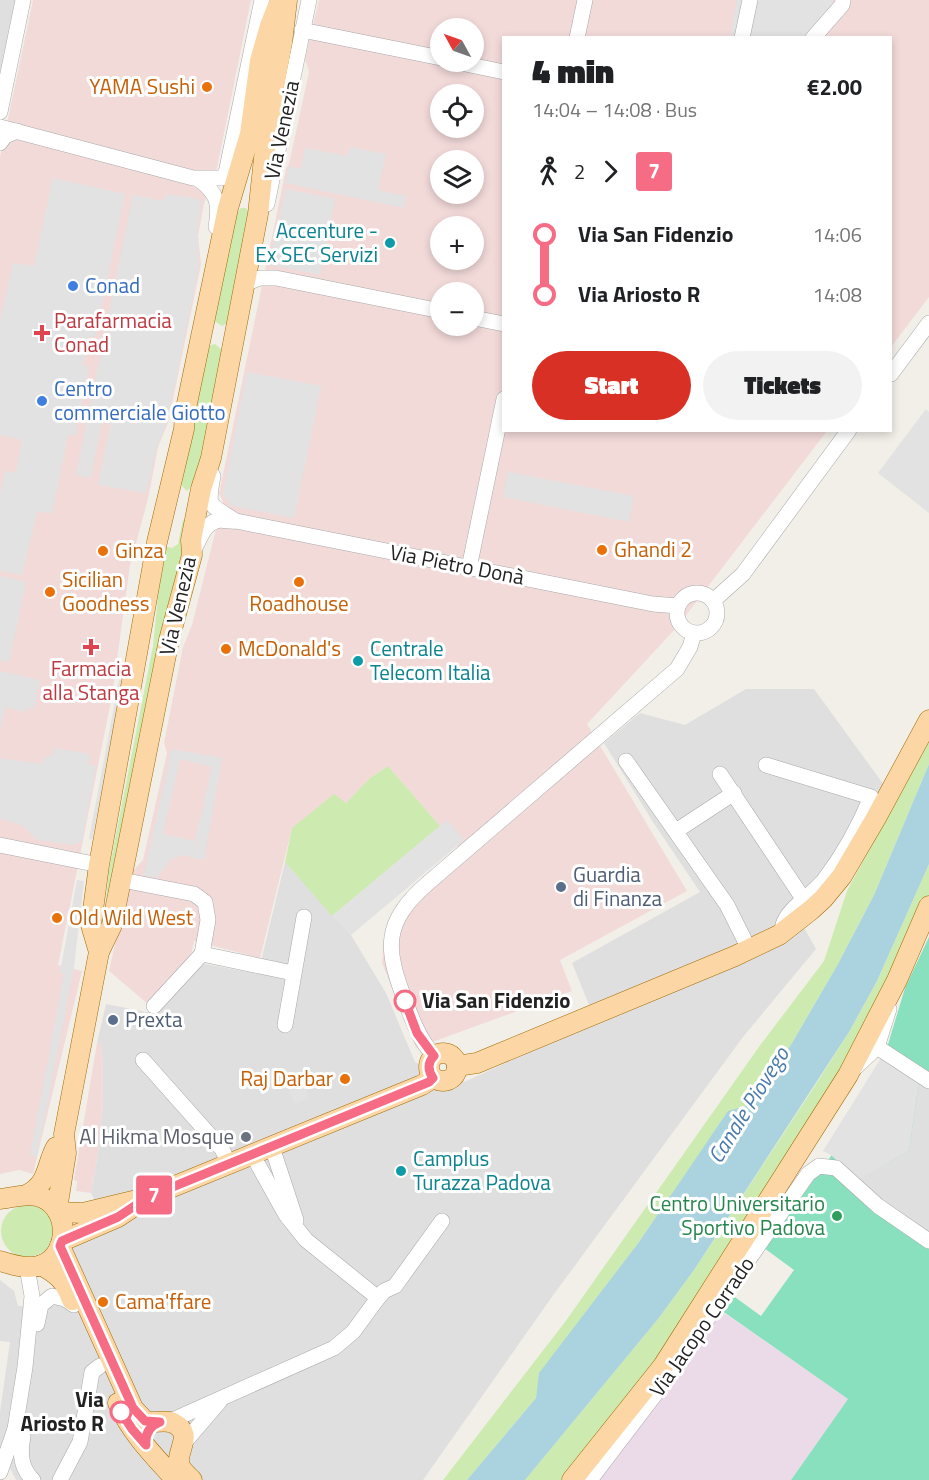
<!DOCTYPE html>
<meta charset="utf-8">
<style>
body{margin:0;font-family:"Titillium Web",sans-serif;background:#f2f2f2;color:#202124;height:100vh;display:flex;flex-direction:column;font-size:22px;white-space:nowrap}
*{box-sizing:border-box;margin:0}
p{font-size:20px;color:#757577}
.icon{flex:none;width:33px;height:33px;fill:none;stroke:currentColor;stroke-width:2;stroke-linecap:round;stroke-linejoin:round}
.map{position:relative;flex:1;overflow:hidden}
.side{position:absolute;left:502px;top:36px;width:390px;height:396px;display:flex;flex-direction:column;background:#fff;border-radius:0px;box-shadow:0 3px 9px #0003}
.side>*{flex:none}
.badge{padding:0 12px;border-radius:4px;font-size:21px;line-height:39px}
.needle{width:39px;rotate:310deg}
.tools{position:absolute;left:430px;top:18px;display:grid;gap:12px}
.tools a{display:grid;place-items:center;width:54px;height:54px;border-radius:50%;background:#fff;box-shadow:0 3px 9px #0003;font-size:30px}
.map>.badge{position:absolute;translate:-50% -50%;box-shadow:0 0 0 3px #fff}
.legs{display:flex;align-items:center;gap:9px;height:66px;padding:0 30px;font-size:20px}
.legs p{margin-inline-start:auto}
.headline{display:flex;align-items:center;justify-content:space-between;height:102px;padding:0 30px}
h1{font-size:33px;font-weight:800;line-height:45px}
.cta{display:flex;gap:12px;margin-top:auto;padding:12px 30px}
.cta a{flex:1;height:69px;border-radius:36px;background:#d93025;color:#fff;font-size:24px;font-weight:800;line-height:69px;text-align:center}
.cta a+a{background:#f2f2f2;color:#202124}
ul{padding:0 30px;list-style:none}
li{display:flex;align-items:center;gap:21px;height:60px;font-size:22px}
li i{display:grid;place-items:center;width:9px;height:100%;margin:0 8px;background:currentColor}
li i::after{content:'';width:15px;height:15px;margin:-8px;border:4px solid;border-radius:50%;background:#fff}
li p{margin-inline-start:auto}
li:first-child i{background:linear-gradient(#0000 50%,currentColor 0)}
li:last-child i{background:linear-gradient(currentColor 50%,#0000 0)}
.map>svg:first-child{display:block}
.residential{fill:#e0dfdf}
.commercial{fill:#f2dad9;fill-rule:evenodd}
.industrial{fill:#ebdbe8}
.grass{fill:#cdebb0}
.pitch{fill:#88e0be}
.parking{fill:#e2e2e2;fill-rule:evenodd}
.water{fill:#aad3df}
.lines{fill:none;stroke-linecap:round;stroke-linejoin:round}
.minor-casing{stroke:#a9a9a9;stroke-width:16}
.major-casing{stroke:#a06b00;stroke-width:21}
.minor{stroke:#fff;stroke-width:15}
.major{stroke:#fcd6a4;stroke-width:20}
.line-1-casing{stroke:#fff;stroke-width:14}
.line-1{stroke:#f66c85;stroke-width:9}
.food-dot{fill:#e8710a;stroke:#fff;stroke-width:2}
.culture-dot{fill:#0f9aa8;stroke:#fff;stroke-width:2}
.shop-dot{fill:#3f7fe0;stroke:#fff;stroke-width:2}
.health-dot{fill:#e0444e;stroke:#fff;stroke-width:2}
.service-dot{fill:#5c6f8a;stroke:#fff;stroke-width:2}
.stop-1-dot{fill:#fff;stroke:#f66c85;stroke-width:3}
.worship-dot{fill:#6b7280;stroke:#fff;stroke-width:2}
.leisure-dot{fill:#2e9e5b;stroke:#fff;stroke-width:2}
.labels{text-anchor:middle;stroke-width:6;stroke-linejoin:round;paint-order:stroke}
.food-label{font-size:21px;fill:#c56008;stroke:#fff;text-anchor:start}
.street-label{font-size:21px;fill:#222;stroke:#fff}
.culture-label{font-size:21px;fill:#0d838f;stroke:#fff;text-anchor:start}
.shop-label{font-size:21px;fill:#366cbe;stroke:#fff;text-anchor:start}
.health-label{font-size:21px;fill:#be3a42;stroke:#fff;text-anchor:start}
.service-label{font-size:21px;fill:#4e5e75;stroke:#fff;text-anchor:start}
.stop-label{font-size:21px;font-weight:bold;fill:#222;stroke:#fff;text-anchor:start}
.worship-label{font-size:21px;fill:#5b616d;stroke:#fff;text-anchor:end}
.leisure-label{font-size:21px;fill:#27864d;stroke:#fff;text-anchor:end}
.water-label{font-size:22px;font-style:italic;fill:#4a7aab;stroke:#fff}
</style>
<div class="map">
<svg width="929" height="1480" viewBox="0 0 929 1480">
<rect width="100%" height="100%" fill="#f2efe9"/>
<g class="residential">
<path d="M0,0H15L0,72Z"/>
<path d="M746,689H814L884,785L860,835L797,915L816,949L743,1037L554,1294L423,1480H16L0,1448V1412L10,1342L0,1341V1280L14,1291L18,1306L51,1307L83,1286L71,1248L110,1229L91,1193L98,1153L103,1105L102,1045L97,1043L106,1004L157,1014L200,963L258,974L285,862L351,935L386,993L415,1062L464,1082L596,1022L572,963L700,892L653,822L604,743L640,713L685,725Z"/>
<path d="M920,1075L929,1081V1235L857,1180L909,1150Z"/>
</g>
<g class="commercial">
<path d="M33,0H251L217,168L204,204L198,236L201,264L168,423L158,447L148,499L130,565L112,696L58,965L82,971L33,1174L19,1170L0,1174V157Z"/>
<path d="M319,0H929V297L891,347V38H504V430L827,431L677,627L587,724L687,891L560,960L572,991L416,1048L382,963L384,940L396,905L459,848L388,766L370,778L346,803L292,828L260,958L194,941L190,960L148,1004L109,971L131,873L143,860L167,753L164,743L183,647L192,625L223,501L219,494L286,169L289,164L309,72L305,59ZM441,28H474V62H441ZM441,94H474V128H441ZM441,160H474V194H441ZM441,226H474V260H441ZM441,292H474V326H441Z"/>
<path d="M97,1043L102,1044L103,1105L98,1153L91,1193L76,1191L77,1181L74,1180Z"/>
</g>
<path class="industrial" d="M720,1310L848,1399L791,1480H595Z"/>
<g class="grass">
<path d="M241,208H246L249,212L228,323L222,326L214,321L236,214Z"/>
<path d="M215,344L222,350C218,375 203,480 187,491L182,486V478L207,350L211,345Z"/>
<path d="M183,520L190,522L104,921L109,870L153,646L163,548L164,546L172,548L178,544Z"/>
<path d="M929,740V764L874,895L838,964L792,1043L749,1105L728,1112L639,1242L540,1373L536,1398L467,1480H443L565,1322L761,1044L824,961L847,891Z"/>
<path d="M388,766L440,826L332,916L285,862L292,828L334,794L346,803L370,778Z"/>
<path d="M929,864V900L865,1033L644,1380L565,1480H525L658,1319L694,1270L816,1084L849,1032L877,981Z"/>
<circle cx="27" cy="1231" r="26"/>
</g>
<path class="pitch" d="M929,937V1080L920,1075L909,1151L856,1180L929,1247V1480H791L848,1399L721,1310L732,1295L761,1316L794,1270L764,1248L831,1156L886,1051L905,988Z"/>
<g class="parking">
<path d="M737,0H833L832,8L806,37L730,38Z"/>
<path d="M350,147L386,154L378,190L406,196L404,208L285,183L289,166L301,169L305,148L347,156Z"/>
<path d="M53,178L125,194L95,337H88L83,365L89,367L76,435H68L52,513L37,512L22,575L0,571V495L5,471L16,473L22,440L0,435V321L13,263L34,266Z"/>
<path d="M286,189L335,199L320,275L273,265L269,262Z"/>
<path d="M167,194L199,199L201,201L197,236L199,266L167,423L157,447L146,493L98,485L111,424L102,421L91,478L76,475L133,195L163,201Z"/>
<path d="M247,372L321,386L294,518L232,506L223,495Z"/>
<path d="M926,409L929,412V513L878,473Z"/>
<path d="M508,472L634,496L629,522L503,497Z"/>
<path d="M0,576L26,582L9,662L0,660Z"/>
<path d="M0,671L40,680L34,709L27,708L25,712L5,707L0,730Z"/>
<path d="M119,680L125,681L92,840L89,839Z"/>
<path d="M54,748L90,754L88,765L96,766L82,840L74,845L37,840L22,825L0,819V758L41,764L45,757L52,756Z"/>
<path d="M172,749L222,758L204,860L182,855L171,859L157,878L144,875ZM180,759L212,767L195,841L163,834Z"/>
<path d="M447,820L464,840L351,935L332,916Z"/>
<path d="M77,880L84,881L74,967L37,1157L30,1155L64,974L60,972Z"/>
<path d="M881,1058L920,1074L909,1151L857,1180L831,1155L823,1151Z"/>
<path d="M300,1076L309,1098L295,1104L287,1084Z"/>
</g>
<path class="water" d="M929,764V864L877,981L849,1032L694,1270L658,1319L525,1480H467L536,1398L539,1373L639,1242L728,1111L749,1105L792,1043L838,964L874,895Z"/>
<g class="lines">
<defs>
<g id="minor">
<path d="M302,30L441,58"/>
<path d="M577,38L585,0"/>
<path d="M742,38L750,0"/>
<path d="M813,38L842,5L843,0"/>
<path d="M456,62L504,72"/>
<path d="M0,112L23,0"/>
<path d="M0,127L193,178H222L226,173L262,0"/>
<path d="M0,143L5,136L17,131"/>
<path d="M198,179C218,193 220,204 216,227"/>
<path d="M267,204L309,0"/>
<path d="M244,284L260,278H276L441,311"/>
<path d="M474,318L504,324"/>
<path d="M891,374L929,323"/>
<path d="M213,476C207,509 209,503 234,520"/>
<path d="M193,552C199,541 203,525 216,521C222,519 229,522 236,521L653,604L678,606"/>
<path d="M469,568L504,399"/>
<circle cx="697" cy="613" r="20"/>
<path d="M713,601L743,574L849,430"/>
<path d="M626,761L727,905L749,949"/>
<path d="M766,765L871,797C859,826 843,855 824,880C813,894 787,909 783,925L784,929"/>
<path d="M720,774L804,900"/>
<path d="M676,831L734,793"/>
<path d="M0,845L99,865"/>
<path d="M122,880L194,894L205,902L208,920L202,954L293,973"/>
<path d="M154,1006L202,954"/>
<path d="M285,1025L304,917"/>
<path d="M877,1047L929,1081"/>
<path d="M434,1056C420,1040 413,1022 406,1003C385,949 382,923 428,883L677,669L690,647L694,633"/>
<path d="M143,1060L222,1149L229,1164"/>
<path d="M856,1067L877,1047L889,1009"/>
<path d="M272,1147L296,1220"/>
<path d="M378,1298L384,1291L395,1286L442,1221"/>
<path d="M37,1324L41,1305L52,1296L65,1299L74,1305"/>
<path d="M168,1422L334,1348L353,1332L378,1298L306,1240L286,1215L252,1154"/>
<path d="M15,1429L20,1431L23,1436C20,1453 20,1467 33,1480"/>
<path d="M183,1444L220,1401"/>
<path d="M0,1472L15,1429L25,1367L32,1296L28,1273L35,1266"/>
<path d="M60,1480L80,1442L92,1372L100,1366"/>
<path d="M590,1480L654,1396L808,1174L819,1166L836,1168L878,1206L929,1241"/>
</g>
<g id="major">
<path d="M99,952L91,925L99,865L157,542L184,429L185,413L228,208L250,134L260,61L270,26L280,0"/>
<circle cx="443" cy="1067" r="14"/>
<path d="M457,1066L477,1063L501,1053L735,956L779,935L811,910L823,899L842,876L876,818L929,720"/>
<path d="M28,1194C49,1183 46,1165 56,1147"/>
<path d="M0,1199C13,1198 24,1193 37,1196C69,1204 72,1252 42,1265C29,1270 12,1265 0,1261"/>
<path d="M57,1209L66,1153L64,1134L99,952L112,925L169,640L192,555L191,540L201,489L211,458L258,214L265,149L272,115L273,92L282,43L287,0"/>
<path d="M58,1212L83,1213L137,1200"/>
<path d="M62,1241L118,1217L148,1197L422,1085L433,1078"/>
<path d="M60,1246L133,1408L145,1421C154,1424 164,1419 173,1423C196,1434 174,1452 180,1466C182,1471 188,1476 192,1480"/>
<path d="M41,1265C59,1275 65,1281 72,1300"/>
<path d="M118,1403C131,1433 154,1456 176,1480"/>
<path d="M572,1480L663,1366L848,1075L897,980L929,906"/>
</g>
</defs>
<use href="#minor" class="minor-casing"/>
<use href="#major" class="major-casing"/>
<use href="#minor" class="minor"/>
<use href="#major" class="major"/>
</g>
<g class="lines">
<defs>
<path id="line-1" d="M121,1412L132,1429L146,1445C145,1434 149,1426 160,1422L145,1421L133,1408L60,1246L62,1241L118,1217L148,1197L429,1082L433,1078C428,1071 427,1063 434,1056L417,1033L405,1001"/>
</defs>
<use href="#line-1" class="line-1-casing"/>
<use href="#line-1" class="line-1"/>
</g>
<g class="food-dot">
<circle cx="207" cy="87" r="6"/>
<circle cx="602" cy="550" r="6"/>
<circle cx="103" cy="551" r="6"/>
<circle cx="299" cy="582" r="6"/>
<circle cx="50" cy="592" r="6"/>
<circle cx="226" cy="649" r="6"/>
<circle cx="57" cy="918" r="6"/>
<circle cx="345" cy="1079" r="6"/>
<circle cx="103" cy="1302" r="6"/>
</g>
<g class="culture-dot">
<circle cx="390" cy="243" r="6"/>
<circle cx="358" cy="661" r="6"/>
<circle cx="401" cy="1171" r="6"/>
</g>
<g class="shop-dot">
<circle cx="73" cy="286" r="6"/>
<circle cx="42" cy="401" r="6"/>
</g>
<g class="health-dot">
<path d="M39 324h6v6h6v6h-6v6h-6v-6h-6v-6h6z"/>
<path d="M88 638h6v6h6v6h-6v6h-6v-6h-6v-6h6z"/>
</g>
<g class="service-dot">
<circle cx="561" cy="887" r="6"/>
<circle cx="113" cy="1020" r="6"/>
</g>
<g class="stop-1-dot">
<circle cx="405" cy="1001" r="10"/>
<circle cx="121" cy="1412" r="10"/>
</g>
<circle class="worship-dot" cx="246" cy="1137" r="6"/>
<circle class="leisure-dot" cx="837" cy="1216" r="6"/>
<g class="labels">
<g class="food-label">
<text x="195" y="94" text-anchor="end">YAMA Sushi</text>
<text x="614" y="557">Ghandi 2</text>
<text x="115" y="558">Ginza</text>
<text x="62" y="587">Sicilian<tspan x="62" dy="24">Goodness</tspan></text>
<text x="299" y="611" text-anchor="middle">Roadhouse</text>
<text x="238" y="656">McDonald's</text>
<text x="69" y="925">Old Wild West</text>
<text x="333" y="1086" text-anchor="end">Raj Darbar</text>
<text x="115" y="1309">Cama'ffare</text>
</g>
<g class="street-label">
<text transform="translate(282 130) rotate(-78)" y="7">Via Venezia</text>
<text transform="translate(457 565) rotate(11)" y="7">Via Pietro Donà</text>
<text transform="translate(178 606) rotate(-77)" y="7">Via Venezia</text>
<text transform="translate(702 1327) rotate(-55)" y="7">Via Jacopo Corrado</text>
</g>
<g class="culture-label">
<text x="378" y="238" text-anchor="end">Accenture -<tspan x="378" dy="24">Ex SEC Servizi</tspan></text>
<text x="370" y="656">Centrale<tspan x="370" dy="24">Telecom Italia</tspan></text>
<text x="413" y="1166">Camplus<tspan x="413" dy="24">Turazza Padova</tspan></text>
</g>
<g class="shop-label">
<text x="85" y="293">Conad</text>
<text x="54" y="396">Centro<tspan x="54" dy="24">commerciale Giotto</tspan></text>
</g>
<g class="health-label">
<text x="54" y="328">Parafarmacia<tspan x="54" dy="24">Conad</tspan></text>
<text x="91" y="676" text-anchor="middle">Farmacia<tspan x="91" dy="24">alla Stanga</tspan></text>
</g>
<g class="service-label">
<text x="573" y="882">Guardia<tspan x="573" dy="24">di Finanza</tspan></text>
<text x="125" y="1027">Prexta</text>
</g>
<g class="stop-label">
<text x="422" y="1008">Via San Fidenzio</text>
<text x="104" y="1407" text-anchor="end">Via<tspan x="104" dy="24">Ariosto R</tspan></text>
</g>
<g class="worship-label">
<text x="234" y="1144">Al Hikma Mosque</text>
</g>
<g class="leisure-label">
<text x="825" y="1211">Centro Universitario<tspan x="825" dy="24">Sportivo Padova</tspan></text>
</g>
<g class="water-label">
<text transform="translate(748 1105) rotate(-58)" y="8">Canale Piovego</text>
</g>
</g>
</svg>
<div class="tools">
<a><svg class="needle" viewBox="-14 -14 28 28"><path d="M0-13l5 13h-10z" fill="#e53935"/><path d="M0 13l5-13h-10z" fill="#757577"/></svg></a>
<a><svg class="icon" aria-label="locate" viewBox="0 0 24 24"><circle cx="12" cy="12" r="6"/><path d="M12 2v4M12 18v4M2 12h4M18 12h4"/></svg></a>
<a><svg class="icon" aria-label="layers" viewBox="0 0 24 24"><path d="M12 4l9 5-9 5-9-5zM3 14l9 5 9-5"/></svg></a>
<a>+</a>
<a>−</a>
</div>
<b class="badge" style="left:154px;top:1195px;background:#f66c85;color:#fff">7</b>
<section class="side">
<div class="headline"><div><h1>4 min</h1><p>14:04 – 14:08 · Bus</p></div><b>€2.00</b></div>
<div class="legs"><svg class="icon" aria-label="walk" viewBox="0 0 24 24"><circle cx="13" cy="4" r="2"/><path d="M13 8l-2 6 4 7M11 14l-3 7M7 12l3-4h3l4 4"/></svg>2<svg class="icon" aria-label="forward" viewBox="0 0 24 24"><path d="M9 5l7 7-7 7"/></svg><b class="badge" style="background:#f66c85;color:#fff">7</b></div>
<ul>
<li><i style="color:#f66c85"></i><b>Via San Fidenzio</b><p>14:06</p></li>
<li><i style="color:#f66c85"></i><b>Via Ariosto R</b><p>14:08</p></li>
</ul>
<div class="cta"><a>Start</a><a>Tickets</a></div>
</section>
</div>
